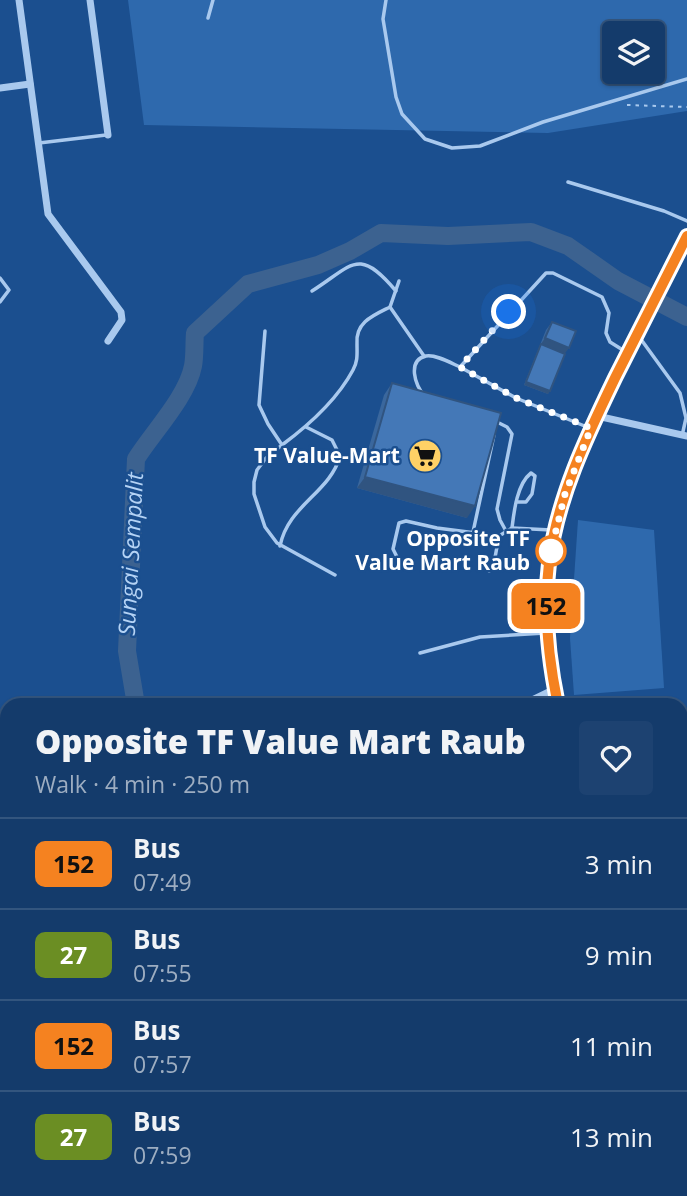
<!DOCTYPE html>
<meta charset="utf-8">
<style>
body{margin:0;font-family:"Open Sans",sans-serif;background:#1d4271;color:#f1f3f6;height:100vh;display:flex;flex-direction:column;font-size:26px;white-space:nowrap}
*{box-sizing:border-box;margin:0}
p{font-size:23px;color:#9dadc1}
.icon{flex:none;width:38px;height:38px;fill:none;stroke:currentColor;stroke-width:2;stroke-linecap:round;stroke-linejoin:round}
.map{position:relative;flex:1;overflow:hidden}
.drawer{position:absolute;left:0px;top:698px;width:688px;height:499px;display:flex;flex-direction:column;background:#143b6b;border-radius:21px 21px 0 0;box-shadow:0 2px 5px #0004,0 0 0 2px #33557e}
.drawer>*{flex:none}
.badge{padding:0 14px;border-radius:10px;font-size:24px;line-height:46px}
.buttons{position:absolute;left:602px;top:21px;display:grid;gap:14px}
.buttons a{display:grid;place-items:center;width:63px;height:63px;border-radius:7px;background:#143b6b;box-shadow:0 2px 5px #0004,0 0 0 2px #33557e;font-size:35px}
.you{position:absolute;width:35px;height:35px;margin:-18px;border:5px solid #fff;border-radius:50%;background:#1a73e8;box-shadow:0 0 0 10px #1a73e833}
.map>.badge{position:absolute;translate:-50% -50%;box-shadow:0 0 0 4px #fff}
.round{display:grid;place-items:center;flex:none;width:74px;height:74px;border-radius:7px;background:#1d4271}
.headline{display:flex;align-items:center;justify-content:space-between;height:119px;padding:0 35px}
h1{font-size:33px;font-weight:800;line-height:52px}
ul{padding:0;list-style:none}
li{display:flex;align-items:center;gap:21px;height:91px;padding:0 35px;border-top:2px solid #33557e}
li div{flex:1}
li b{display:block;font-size:26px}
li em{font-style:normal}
li .badge{min-width:77px;font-weight:700;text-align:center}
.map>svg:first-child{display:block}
.green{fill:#2e69ad;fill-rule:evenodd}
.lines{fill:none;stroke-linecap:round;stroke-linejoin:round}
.river{stroke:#3c6290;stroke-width:18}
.path{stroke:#a9c9ee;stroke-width:2;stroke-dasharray:3.5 5;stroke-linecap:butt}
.lane{stroke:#a9c9ee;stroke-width:3.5}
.street{stroke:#a9c9ee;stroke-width:7}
.secondary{stroke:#d6e6fa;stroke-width:10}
.primary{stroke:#f0f6ff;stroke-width:12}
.wall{fill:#3a679d}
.shaded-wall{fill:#305480}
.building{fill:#4478b7;stroke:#305480;stroke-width:2}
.line-casing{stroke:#fff;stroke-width:16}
.line{stroke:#f58220;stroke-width:10}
.walk{stroke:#fff;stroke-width:7;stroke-dasharray:0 12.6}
.stop-dot{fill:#fff;stroke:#f58220;stroke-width:3.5}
.labels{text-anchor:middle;stroke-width:5;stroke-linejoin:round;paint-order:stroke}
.poi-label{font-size:21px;font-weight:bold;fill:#fff;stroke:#1b4f8f;text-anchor:end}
.stop-label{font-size:21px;font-weight:bold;fill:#fff;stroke:#1b4f8f;text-anchor:end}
.water-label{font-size:23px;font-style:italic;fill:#b5d3f5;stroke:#1b4f8f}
</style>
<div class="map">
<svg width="687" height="1196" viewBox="0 0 687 1196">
<rect width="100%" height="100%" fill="#1b4f8f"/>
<g class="green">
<path d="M128,0H687V111L548,133L144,125ZM614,33H653V72H614Z"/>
<path d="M578,520L654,530L664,688L574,695L570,638Z"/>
</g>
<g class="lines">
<g class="river">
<path d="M136,705L127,651L136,459C153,432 187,397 193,366C195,356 194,344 195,333L248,284L318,265L350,251L381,233L448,236L531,232L568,246L618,281L687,317"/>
<path d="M501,1190L507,1196"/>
</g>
<path class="path" d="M627,105L687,107"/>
<g class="lane">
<path d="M386,0L383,19L396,97L402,114L425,139L452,148L480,146L543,122L687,79"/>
<path d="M208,18L213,0"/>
<path d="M39,143L106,135"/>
<path d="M568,182L664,211L687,221"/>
<path d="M0,278L9,290L0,302"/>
<path d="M312,291C353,265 358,246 396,291"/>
<path d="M390,307L424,356"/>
<path d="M265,331L259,405L268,424L282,445L266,458L257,470L254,482V494L265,527L277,543L335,575"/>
<path d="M640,338L680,393L686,418L682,436"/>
<path d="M460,367L516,398L587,427"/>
<path d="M424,395C415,386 407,360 426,356C435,354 451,363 460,367L546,273H553L602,297L609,313L606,333L610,342L626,352"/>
<path d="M497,422L507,427L512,434L497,509L500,520L506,531"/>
<path d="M282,445C309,425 337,400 353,370C358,361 357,354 357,344C355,322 374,315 390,307L399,281"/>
<path d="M512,528C514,511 517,484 531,473L535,476L532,494L526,502H516"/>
<path d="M473,532L494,435"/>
<path d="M499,536L512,528L551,530"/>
<path d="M280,546C288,505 330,493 340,456L332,440L306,427"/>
<path d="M397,557L393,549L399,523L406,521L437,528L499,536L494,563L489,571"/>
<path d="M420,653L480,637L545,633"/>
<path d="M681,951L687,950"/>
<path d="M681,1055H687"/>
<path d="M592,1190L593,1196"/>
<path d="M665,1190L667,1196"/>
</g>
<g class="street">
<path d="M19,0L48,214L121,312L122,320L108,341"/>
<path d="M90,0L108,135"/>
<path d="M0,88L30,84"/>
<path d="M597,416L687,436"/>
<path d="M522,705L555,689"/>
<path d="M681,725H687"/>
<path d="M0,774L7,768"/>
<path d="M0,874L7,881"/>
<path d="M681,999H687"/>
<path d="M0,1159L7,1160"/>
<path d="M681,1184L687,1183"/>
<path d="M245,1190L252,1196"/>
</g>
<g class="secondary">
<path d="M0,1008L7,1015"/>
<path d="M45,1190V1196"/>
</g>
<g class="primary">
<path d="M558,705C548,654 543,604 551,552C560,491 588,433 615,378C639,331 663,283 687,236"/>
<path d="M647,1190L648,1196"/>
</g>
</g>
<g class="wall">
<path d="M552,322L565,354L548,394L524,385L546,330Z"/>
<path d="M392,383L467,518L357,488L384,395Z"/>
</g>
<g class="shaded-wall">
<path d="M545,338L569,348L563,356L541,344Z"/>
<path d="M526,382L550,391L548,394L524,385Z"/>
<path d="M365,477L475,506L467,518L357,488Z"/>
<rect x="681" y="880" width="6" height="8"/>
</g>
<g class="building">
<path d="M552,322L576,331L569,348L545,338Z"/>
<path d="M541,344L565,354L550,391L526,382Z"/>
<path d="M392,383L501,413L475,506L365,477Z"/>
<rect x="681" y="862" width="6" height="18"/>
</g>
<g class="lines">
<defs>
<path id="line" d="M558,705C548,657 543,611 549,563C557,498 587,436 615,378C639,331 663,283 687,236"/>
</defs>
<use href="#line" class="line-casing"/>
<use href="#line" class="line"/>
<path class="walk" d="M509,312L460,367L516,398L591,428L565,494L551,551"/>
</g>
<defs>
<symbol id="supermarket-disc" viewBox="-11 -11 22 22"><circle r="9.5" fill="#ffd166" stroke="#1b4f8f"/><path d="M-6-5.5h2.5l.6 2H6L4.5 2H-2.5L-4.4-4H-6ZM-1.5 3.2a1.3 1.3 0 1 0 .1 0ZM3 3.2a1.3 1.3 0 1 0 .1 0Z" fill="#111"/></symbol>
</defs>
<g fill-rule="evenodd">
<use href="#supermarket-disc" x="406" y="437" width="38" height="38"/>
</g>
<circle class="stop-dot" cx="551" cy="551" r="14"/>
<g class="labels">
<g class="poi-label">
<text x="400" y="463">TF Value-Mart</text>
</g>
<g class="stop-label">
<text x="530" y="546">Opposite TF<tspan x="530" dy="24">Value Mart Raub</tspan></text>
</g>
<g class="water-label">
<text transform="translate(131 554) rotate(-87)" y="8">Sungai Sempalit</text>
</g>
</g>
</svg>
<div class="buttons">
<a><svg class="icon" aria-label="layers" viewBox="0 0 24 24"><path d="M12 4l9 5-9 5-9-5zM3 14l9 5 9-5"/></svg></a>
</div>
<div class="you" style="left:509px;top:312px"></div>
<b class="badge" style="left:546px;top:606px;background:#f58220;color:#111">152</b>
<section class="drawer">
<div class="headline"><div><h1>Opposite TF Value Mart Raub</h1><p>Walk · 4 min · 250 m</p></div><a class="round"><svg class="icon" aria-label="heart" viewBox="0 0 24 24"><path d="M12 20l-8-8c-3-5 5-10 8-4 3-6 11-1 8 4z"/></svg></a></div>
<ul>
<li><span class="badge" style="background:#f58220;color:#111">152</span><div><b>Bus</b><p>07:49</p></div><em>3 min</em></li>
<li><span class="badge" style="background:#6b8e23;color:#fff">27</span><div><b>Bus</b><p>07:55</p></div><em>9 min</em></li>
<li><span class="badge" style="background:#f58220;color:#111">152</span><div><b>Bus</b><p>07:57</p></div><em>11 min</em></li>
<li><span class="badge" style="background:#6b8e23;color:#fff">27</span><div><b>Bus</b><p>07:59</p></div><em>13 min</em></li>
</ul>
</section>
</div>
